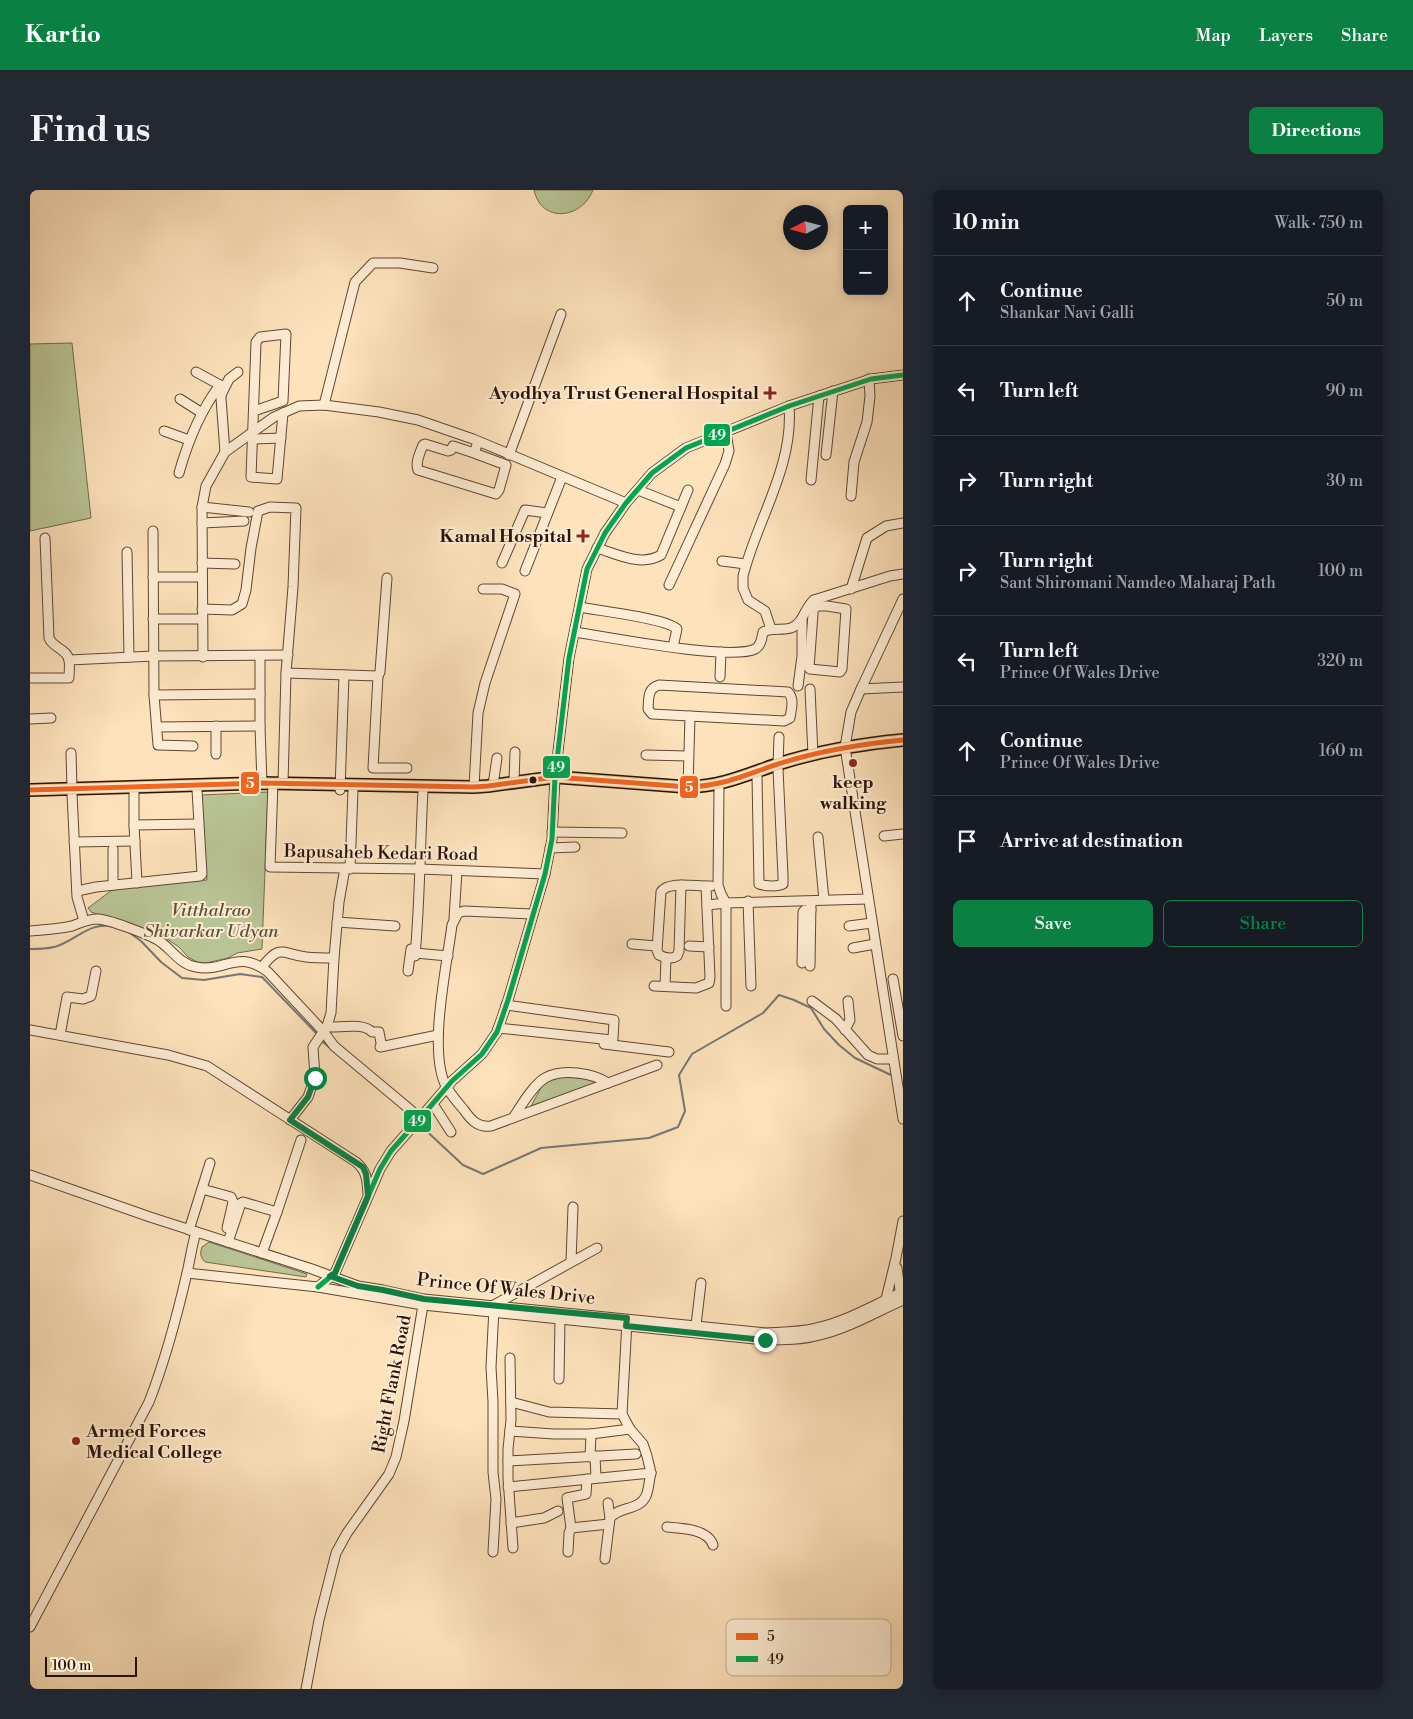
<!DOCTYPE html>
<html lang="en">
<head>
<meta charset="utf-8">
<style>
	:root { --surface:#171b24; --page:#242831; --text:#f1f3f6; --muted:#9ea1a6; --line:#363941; --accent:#0b8043 }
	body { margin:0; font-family:"Libre Bodoni",serif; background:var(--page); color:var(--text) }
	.controls { position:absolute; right:15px; top:15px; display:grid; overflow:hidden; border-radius:8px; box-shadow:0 2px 12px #0003 }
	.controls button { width:45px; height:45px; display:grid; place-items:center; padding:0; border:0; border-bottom:1px solid var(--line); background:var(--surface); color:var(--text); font:25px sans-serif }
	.compass { position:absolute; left:753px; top:15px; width:45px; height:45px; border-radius:50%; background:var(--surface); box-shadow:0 2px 12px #0003; rotate:264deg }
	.scale { position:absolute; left:15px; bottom:12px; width:92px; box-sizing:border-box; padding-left:5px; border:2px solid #2b1207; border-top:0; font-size:14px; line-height:18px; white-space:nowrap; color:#2b1207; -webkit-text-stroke:4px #feecd3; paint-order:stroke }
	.stop { position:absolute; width:15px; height:15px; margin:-11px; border:4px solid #0b8043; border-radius:50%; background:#fff }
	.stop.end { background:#0b8043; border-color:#fff; box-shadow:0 1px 5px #0008 }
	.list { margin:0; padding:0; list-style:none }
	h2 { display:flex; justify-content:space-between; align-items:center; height:65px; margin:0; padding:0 20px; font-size:21px }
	h2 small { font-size:16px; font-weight:400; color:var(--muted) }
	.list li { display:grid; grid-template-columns:32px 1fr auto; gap:15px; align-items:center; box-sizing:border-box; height:90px; padding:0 20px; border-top:1px solid var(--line) }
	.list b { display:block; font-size:19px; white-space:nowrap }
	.list p { margin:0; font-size:16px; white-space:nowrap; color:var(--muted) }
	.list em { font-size:16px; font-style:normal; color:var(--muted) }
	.actions { display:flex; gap:10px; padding:15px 20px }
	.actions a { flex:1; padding:11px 0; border:1px solid var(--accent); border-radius:8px; text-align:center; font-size:18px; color:var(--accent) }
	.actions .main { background:var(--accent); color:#fff }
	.icon { flex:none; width:28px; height:28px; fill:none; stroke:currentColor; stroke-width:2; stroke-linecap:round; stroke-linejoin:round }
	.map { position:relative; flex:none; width:873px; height:1499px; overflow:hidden; border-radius:8px }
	header { display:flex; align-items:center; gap:30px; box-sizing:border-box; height:70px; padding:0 25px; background:var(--accent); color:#fff }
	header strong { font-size:24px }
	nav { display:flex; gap:28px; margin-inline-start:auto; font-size:18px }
	.intro { display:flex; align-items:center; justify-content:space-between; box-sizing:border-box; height:120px; padding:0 30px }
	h1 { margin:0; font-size:35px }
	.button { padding:12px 22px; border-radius:8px; background:var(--accent); color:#fff; font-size:18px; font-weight:700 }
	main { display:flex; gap:30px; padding:0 30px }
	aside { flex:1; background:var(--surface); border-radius:8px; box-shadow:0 2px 12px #0003 }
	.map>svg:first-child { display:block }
</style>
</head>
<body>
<header>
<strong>Kartio</strong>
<nav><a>Map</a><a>Layers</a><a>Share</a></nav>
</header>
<div class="intro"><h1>Find us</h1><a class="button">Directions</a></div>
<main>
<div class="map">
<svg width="873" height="1499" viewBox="0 0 873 1499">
	<rect width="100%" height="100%" fill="#fde2bb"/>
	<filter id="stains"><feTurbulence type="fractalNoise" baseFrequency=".004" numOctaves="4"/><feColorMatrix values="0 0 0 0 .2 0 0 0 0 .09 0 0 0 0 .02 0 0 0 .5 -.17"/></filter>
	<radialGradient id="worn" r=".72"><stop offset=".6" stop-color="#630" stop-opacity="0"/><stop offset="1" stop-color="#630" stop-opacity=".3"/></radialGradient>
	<g fill="#b9c495" stroke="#726b4e">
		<path d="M504,0H563C551,30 511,33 504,0Z"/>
		<path d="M42,153L61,328L0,341V154Z"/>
		<path d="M238,602L232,759L207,763L198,768L176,773L167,772L158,767L149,757L134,747L61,722L58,718L86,697L177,690L171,605Z"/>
		<path d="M517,887L557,888L566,893L501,916Z"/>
		<path d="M179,1052L277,1084L276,1087L175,1072C170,1067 170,1063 172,1057Z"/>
	</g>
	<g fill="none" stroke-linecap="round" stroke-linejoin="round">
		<g stroke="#757774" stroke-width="2">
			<path d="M97,741L111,751L131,772L152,788L174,790L210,784L232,787L287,844"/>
			<path d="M0,759C8,759 16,759 24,757C44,752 61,730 83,737"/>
			<path d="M291,850L302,860"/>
			<path d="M390,935L433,975L453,984L511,958L619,948L648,937L655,921L649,885L662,864L733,823L749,805L764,810L781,818L794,839L809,855L825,868L863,886"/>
		</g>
		<g stroke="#604634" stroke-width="11">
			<g id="minor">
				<path d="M166,182L190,195"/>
				<path d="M191,205L199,189L208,182"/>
				<path d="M150,209L172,223"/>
				<path d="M294,215L325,92L343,73H370L403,78"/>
				<path d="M224,221L253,211L256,144L230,147L226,152L221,287L247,289L253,223"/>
				<path d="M134,241L159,250"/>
				<path d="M223,249L251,248"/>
				<path d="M444,263L476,275L469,300L466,304L388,280C385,272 390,263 393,255L395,254L418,261L421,260L423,256L444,263L448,252"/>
				<path d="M479,265L531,124"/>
				<path d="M796,265L803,201"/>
				<path d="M149,283C158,251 170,221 190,195L195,262"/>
				<path d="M781,290L789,206"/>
				<path d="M608,300L651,317"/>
				<path d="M821,306L824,272L837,232L840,206L839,189"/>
				<path d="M172,317L219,322"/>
				<path d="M172,333L214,331"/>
				<path d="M123,341L124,505L128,555L163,556"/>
				<path d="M567,358C587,364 611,377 631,365L658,300"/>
				<path d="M97,362L99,467"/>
				<path d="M692,371L716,374"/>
				<path d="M172,373L205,374"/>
				<path d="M472,373L495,320L517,323"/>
				<path d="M495,381L532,287"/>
				<path d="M123,387H172"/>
				<path d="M639,395L695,274L699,261L696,243"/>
				<path d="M821,399L837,348L856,336L873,333"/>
				<path d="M873,409L831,499L821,522L815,557L873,929"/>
				<path d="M784,410L779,478L780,479L810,482L812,479L816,419L797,416H787L784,419"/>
				<path d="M550,417C569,421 636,428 647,439L643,457"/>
				<path d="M172,419L202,420L212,414L216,400L221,358L228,321L240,317L266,318L263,397L256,483L348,486L350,482L357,388"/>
				<path d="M123,429H172"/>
				<path d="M741,439L735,421L718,410L713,398V386C727,330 764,276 759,216"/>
				<path d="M545,442C577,447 702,471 725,459C731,456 732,448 733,442C744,437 751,441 761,438C774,433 774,418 784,410L860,386L873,384"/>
				<path d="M230,466V536L232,593"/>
				<path d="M173,467L172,317L176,296L195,262L244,227L269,216L294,215L349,222L388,230L443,249L596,313"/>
				<path d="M39,470L124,466L258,465"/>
				<path d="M348,486L343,578H377"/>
				<path d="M690,487L691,462"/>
				<path d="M0,488H39C39,482 40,475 39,470C37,459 23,458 19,448L15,348"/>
				<path d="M629,495L758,502C765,509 761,520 760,528L754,531L622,524L618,519C619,508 617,499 629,495Z"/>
				<path d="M768,496L772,466V429"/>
				<path d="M780,499L783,565"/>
				<path d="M831,499L873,497"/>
				<path d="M124,505L230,504"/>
				<path d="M0,529L21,528"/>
				<path d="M186,536V564"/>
				<path d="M127,537L230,536"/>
				<path d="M41,563L42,599"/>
				<path d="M616,565L658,566"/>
				<path d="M748,574L749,547"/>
				<path d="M727,586L729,694C735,696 747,697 753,694V686L748,579"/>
				<path d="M484,592L485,562"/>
				<path d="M243,593L240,677L389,679L515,684"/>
				<path d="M253,593L256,483"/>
				<path d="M463,595L467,568"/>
				<path d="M444,597L448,523L455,493L485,404L472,399H453"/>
				<path d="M658,597L660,526"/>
				<path d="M689,599L688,695L691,704L696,713L838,709"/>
				<path d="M310,600L314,485"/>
				<path d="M104,601V635L107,693"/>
				<path d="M42,604L47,707L54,731"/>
				<path d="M104,635L168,634"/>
				<path d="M522,642L592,643"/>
				<path d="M854,646L873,644"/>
				<path d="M788,647L794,710"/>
				<path d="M44,652L105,651"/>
				<path d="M520,658L545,657"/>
				<path d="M83,659V695"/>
				<path d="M320,679L323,600"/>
				<path d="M651,695L649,761L647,766C641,770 635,768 629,765L627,760L631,702C637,691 665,696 676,696"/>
				<path d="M47,701L66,697L170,686L172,684L167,600"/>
				<path d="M718,711L721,796"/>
				<path d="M677,715L696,713V816"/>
				<path d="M503,724L434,721L428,723L422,735C417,775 397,864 417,898C422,906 428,913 434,920C441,930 448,938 461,936L627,875"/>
				<path d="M424,728L427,681"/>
				<path d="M307,732L365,736"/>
				<path d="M819,736L842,733"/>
				<path d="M0,741C14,740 28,739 42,736C50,733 58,729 68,729C80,730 114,743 126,749C140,756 148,774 166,777C196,783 207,758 238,782L293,841L304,856L383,922"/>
				<path d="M602,754L627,756"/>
				<path d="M659,756L679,757"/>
				<path d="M823,758L845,754"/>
				<path d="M385,763L418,766"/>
				<path d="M385,766C390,711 390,656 393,601"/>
				<path d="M772,773L773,722L775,720H781"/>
				<path d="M780,776L781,711"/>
				<path d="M232,777C251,753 251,764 276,767C285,768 295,768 304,768"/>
				<path d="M378,781L381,759"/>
				<path d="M863,789L873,846"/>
				<path d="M624,796L666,798L679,793L680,787L676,696H681"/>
				<path d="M635,796L636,768"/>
				<path d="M782,811L806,829L838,865L847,869H863"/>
				<path d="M296,837C309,838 333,832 342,842H349L351,853L354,856"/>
				<path d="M468,838L582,850L583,849L584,830L476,815"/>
				<path d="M0,840L138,865L177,876L326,972C337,981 337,990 338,1004"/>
				<path d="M815,840L820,830L818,811"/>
				<path d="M30,845L37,807L53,809L61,806L66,781"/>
				<path d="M574,854L639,862"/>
				<path d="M350,857L408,845"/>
				<path d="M403,914L421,942"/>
				<path d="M483,928C491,916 503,895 515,888C532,878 563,883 578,893"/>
				<path d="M260,930L278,907L285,887L283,857L297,836L301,823L304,768L309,712L315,678"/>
				<path d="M0,985L120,1027L282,1079L328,1096L353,1100L394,1109L736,1143C753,1142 770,1142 786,1138C816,1132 845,1114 873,1102"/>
				<path d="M172,999L201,1007L203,1012L197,1038"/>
				<path d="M247,1022L271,950"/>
				<path d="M159,1040L180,973"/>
				<path d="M198,1052L211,1013L213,1012L247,1022L232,1063"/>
				<path d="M541,1072L543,1017"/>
				<path d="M867,1078L871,1107"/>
				<path d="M157,1083L288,1097L393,1115L735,1150C754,1150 772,1150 790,1145C819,1138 846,1122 873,1110"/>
				<path d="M288,1097L305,1083L350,979L361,961L399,918L422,891L452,864L467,842L478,810L515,684L522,649L525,587L539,468L557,379L575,343L596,313L622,283L656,258L759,216L841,189L873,185"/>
				<path d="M858,1113L856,1109L866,1068L873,1031"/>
				<path d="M464,1115L567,1058"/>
				<path d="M666,1135L671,1093"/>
				<path d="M480,1168L481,1230L478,1259V1288L483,1358"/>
				<path d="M529,1189L530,1129"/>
				<path d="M481,1212L519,1222L592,1224"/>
				<path d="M480,1241L524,1244H561L600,1239"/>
				<path d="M565,1266L566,1288"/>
				<path d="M560,1267L561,1244"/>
				<path d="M478,1271L606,1264"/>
				<path d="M478,1297L621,1283L617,1266L613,1254L600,1239L592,1224L597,1131"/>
				<path d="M578,1313L580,1328"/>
				<path d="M481,1333L514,1328L528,1321"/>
				<path d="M637,1337C651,1338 678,1339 683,1355"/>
				<path d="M541,1338L537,1308L556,1304L557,1289"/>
				<path d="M463,1362L466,1309L463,1282V1212L461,1177L464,1118"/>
				<path d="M538,1362L539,1343L541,1338L579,1334"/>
				<path d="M575,1369L580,1328C589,1316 609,1321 616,1306C619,1299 619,1290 621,1283"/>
				<path d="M0,1437L119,1212C135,1171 147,1126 157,1083C160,1070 162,1055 166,1042"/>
				<path d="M276,1499L289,1430L306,1363L317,1343L359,1284L366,1267L374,1231L393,1115"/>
			</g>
		</g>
		<g stroke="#2b1207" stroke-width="14">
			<path id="major" d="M0,600L232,593L444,597L458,596L525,587L658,597C693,596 715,585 748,574C789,561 831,554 873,550"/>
		</g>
		<use href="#minor" stroke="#feecd3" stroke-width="9"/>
		<use href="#major" stroke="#eec17e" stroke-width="11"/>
		<g stroke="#feecd3" stroke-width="9">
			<path id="bus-1" d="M0,600L232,593L444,597L458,596L525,587L658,597C693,596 715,585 748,574C789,561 831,554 873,550"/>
		</g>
		<g stroke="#feecd3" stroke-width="9">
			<path id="bus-2" d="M288,1097L305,1083L350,979L361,961L399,918L422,891L452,864L467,842L478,810L515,684L522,649L525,587L539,468L557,379L575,343L596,313L622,283L656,258L759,216L841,189L873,185"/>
		</g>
		<use href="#bus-1" stroke="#f26522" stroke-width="5"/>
		<use href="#bus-2" stroke="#00a651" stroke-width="5"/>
	</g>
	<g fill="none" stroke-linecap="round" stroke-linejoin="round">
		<path stroke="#0b8043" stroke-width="6" d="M285,888L278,907L260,930L333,977L336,984L338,1006L305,1083L300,1086L328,1096L353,1100L394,1109L597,1128L596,1136L735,1150"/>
	</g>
	<g fill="#8f2418" stroke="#feecd3" stroke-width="2">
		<path d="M737.5 195.5h5v5h5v5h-5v5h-5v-5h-5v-5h5z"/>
		<path d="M550.5 338.5h5v5h5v5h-5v5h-5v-5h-5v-5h5z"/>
		<circle cx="823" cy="573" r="5"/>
		<circle cx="46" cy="1251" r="5"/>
	</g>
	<circle fill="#2b1207" stroke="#feecd3" stroke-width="2" cx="503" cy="590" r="4.5"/>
	<g text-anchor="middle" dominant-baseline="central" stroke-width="4" stroke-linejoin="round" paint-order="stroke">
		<g font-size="18" font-weight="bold" fill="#2b1207" stroke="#feecd3" text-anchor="end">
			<text x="729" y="203">Ayodhya Trust General Hospital</text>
			<text x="542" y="346">Kamal Hospital</text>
			<text x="823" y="592" text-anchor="middle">keep<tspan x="823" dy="21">walking</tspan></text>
			<text x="56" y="1241" text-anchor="start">Armed Forces<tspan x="56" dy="21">Medical College</tspan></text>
		</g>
		<g font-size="18" fill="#2b1207" stroke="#feecd3">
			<text transform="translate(351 663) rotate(1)">Bapusaheb Kedari Road</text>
			<text transform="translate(476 1099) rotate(6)">Prince Of Wales Drive</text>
			<text transform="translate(362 1194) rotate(-79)">Right Flank Road</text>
		</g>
		<g font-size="18" font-style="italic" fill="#5d5039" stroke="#feecd3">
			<text x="181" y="720">Vitthalrao<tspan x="181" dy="21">Shivarkar Udyan</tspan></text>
		</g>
	</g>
	<rect x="696" y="1429" width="165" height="57" rx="8" fill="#feecd3" stroke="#bfab96" stroke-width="1"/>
	<rect x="706" y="1443" width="22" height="7" fill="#f26522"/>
	<rect x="706" y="1466" width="22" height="6" fill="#00a651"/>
	<g font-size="14" fill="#2b1207">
		<text x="737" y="1451">5</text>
		<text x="737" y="1474">49</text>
	</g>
	<g stroke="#feecd3" stroke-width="2">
		<rect x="673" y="233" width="28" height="24" rx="5" fill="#00a651"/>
		<rect x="512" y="565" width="29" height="24" rx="5" fill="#00a651"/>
		<rect x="210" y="581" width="20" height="24" rx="5" fill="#f26522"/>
		<rect x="649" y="585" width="20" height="24" rx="5" fill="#f26522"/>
		<rect x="373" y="919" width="29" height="24" rx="5" fill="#00a651"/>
	</g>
	<g font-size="14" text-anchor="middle" font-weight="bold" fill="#fff">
		<text x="687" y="250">49</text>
		<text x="526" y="582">49</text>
		<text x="220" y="598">5</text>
		<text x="659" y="602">5</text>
		<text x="387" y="936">49</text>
	</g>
	<rect width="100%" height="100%" filter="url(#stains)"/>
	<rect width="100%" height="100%" fill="url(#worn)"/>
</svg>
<div class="controls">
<button>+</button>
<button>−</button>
</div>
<svg class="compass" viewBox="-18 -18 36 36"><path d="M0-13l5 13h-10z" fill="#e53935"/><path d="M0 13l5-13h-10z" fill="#9ea1a6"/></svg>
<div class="scale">100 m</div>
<div class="stop" style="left:285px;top:888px"></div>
<div class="stop end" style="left:735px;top:1150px"></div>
</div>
<aside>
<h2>10 min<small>Walk · 750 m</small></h2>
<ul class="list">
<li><svg class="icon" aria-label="ahead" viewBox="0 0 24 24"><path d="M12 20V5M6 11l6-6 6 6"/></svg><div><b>Continue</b><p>Shankar Navi Galli</p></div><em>50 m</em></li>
<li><svg class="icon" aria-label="left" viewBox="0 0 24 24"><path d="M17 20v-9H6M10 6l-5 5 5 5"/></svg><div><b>Turn left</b></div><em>90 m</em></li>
<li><svg class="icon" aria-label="right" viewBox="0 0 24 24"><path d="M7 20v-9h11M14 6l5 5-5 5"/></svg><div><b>Turn right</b></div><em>30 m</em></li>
<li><svg class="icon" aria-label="right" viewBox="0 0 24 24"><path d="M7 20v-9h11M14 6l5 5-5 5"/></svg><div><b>Turn right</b><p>Sant Shiromani Namdeo Maharaj Path</p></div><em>100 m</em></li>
<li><svg class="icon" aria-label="left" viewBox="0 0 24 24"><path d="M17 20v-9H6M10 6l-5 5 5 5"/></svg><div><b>Turn left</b><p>Prince Of Wales Drive</p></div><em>320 m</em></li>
<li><svg class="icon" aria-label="ahead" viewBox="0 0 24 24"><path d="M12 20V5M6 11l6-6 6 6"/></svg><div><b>Continue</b><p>Prince Of Wales Drive</p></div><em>160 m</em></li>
<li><svg class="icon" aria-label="arrive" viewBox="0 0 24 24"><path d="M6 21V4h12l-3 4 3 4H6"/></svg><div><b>Arrive at destination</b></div></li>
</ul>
<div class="actions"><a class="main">Save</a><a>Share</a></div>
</aside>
</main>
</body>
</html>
